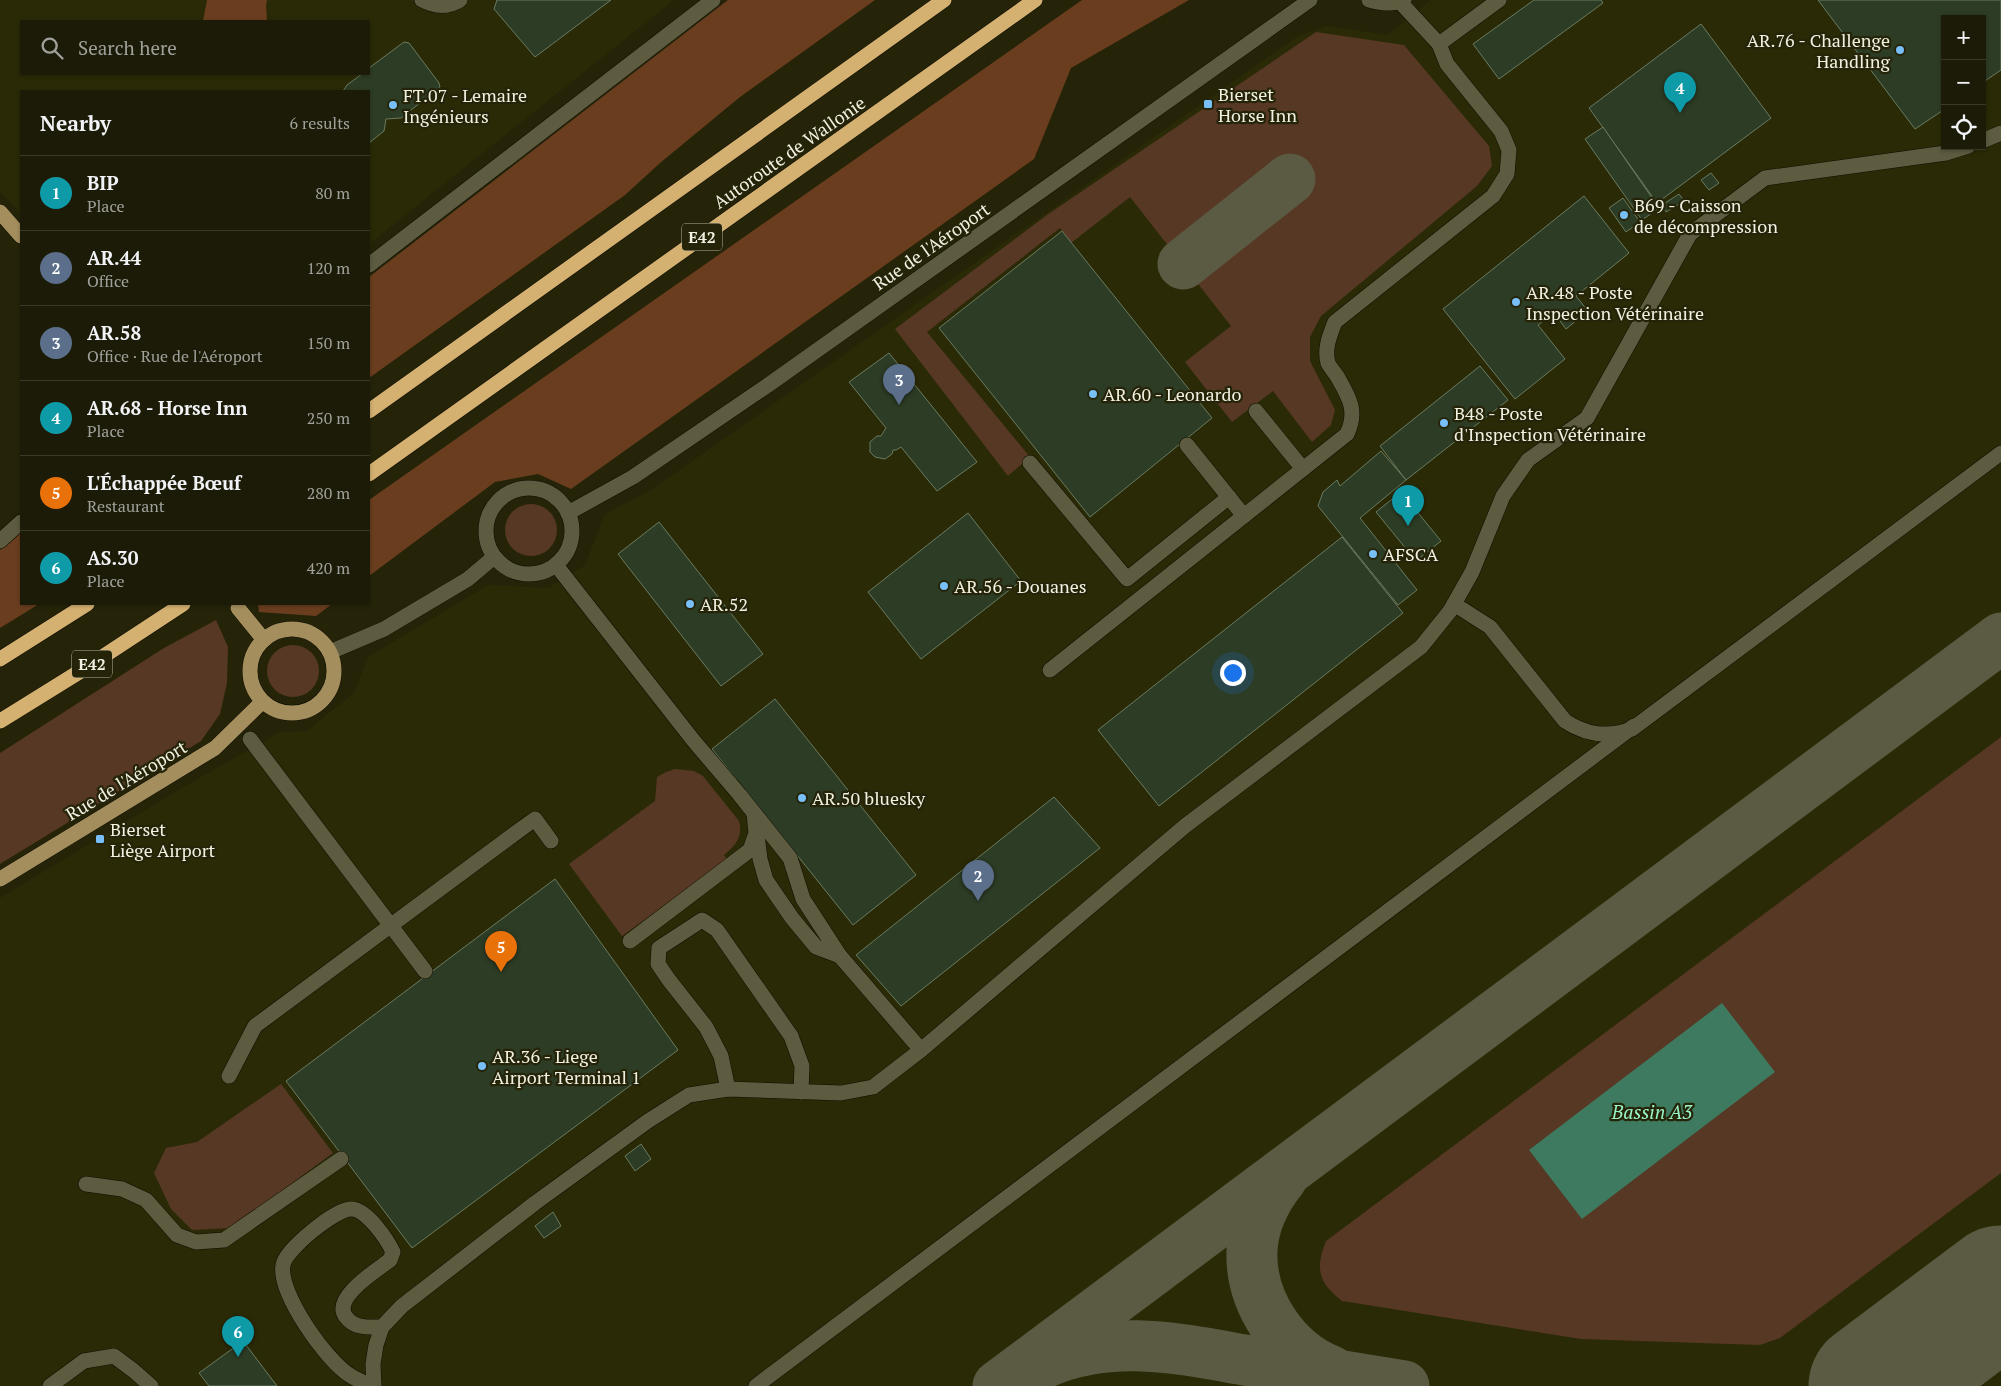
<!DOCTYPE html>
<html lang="en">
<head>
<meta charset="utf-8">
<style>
	:root { --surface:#1c1b07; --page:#292815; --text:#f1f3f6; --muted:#a0a19b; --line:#3a3928; --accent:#1a73e8 }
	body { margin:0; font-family:"PT Serif",serif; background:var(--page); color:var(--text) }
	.controls { position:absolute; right:15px; top:15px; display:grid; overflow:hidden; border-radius:0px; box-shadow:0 1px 4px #0004 }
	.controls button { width:45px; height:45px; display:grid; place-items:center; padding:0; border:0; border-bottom:1px solid var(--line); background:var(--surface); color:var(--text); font:25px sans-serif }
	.you { position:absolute; left:1232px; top:672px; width:18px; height:18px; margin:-12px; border:4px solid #fff; border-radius:50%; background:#1a73e8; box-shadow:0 0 0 8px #1a73e833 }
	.badge { display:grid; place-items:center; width:32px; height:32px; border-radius:50%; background:var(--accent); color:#fff; font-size:16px; font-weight:700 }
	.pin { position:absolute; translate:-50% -41px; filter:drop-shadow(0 1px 2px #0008) }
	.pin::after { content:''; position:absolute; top:26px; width:18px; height:15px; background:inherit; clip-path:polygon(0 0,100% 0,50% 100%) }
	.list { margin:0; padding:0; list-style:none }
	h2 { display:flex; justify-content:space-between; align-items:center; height:65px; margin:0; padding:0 20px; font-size:21px }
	h2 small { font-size:16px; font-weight:400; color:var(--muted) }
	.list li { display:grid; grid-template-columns:32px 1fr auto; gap:15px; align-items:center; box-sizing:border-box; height:75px; padding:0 20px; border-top:1px solid var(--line) }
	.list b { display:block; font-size:19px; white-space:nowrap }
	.list p { margin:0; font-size:16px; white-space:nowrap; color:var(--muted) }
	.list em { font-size:16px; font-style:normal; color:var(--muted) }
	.icon { flex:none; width:28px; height:28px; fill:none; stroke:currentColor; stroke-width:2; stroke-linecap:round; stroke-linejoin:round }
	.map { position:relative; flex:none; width:2001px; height:1386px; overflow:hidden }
	.search { position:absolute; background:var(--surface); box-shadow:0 1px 4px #0004; left:20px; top:20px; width:350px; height:55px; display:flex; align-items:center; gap:12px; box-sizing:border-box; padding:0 18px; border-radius:0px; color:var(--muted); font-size:19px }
	.panel { position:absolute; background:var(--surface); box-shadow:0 1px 4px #0004; left:20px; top:90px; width:350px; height:515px; border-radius:0px }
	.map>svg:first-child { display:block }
</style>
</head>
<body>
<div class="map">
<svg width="2001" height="1386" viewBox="0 0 2001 1386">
	<rect width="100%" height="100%" fill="#252409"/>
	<g fill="#2b2a06" fill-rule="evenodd">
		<path d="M0,0H674L369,244V91H21V213L0,192ZM21,21H369V74H21Z"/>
		<path d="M1431,0H2001V1386H0V898L180,789L280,732L306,731L354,693L368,657L488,585L548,588L585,565L605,514L651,490L1298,36L1327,26L1387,35ZM1945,19H1982V146H1945Z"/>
	</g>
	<g fill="#563824">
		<path d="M1316,32L1404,45L1489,146L1492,166L1477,186L1321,316L1310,337V361L1335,410L1331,425L1312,442L1273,391L1232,422L1185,362L1231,326L1130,197L1071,243L1060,228L927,332L1030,457L1008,476L895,329L1047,215Z"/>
		<circle cx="531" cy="530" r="26"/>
		<path d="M216,620L228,647L227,683L220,714L201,741L0,864V753L164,648Z"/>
		<circle cx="293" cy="671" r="26"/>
		<path d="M2001,737V1173L1780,1338L1760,1345L1581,1339L1342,1301C1318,1282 1315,1269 1326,1241Z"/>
		<path d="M675,769L694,771L703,776L739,821C743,837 736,845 724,855L727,860L622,936L569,864L655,801L657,777L666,772Z"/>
		<path d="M281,1084L333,1153L231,1228L192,1230L171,1209L154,1173L166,1148L197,1142Z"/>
	</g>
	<g fill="#6a3d1e">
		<path d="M207,0H267L266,5L267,21H203Z"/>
		<path d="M728,0H875L740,97L660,163L625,195L369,378V277Z"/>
		<path d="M1082,0H1189L1071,68L1034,159L571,489L538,474L495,482L369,576V500Z"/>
		<path d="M21,532V604H39L0,628V550Z"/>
		<path d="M258,604H332L316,616L259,612Z"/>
	</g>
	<path fill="#3e7a5f" d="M1722,1003L1775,1072L1582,1219L1529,1150Z"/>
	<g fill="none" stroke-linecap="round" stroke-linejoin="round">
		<g stroke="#5b5a42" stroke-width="51">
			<path d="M1183,264L1290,179"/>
			<path d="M1282,1178C1266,1198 1253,1224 1252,1251C1250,1302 1285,1353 1331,1371"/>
			<path d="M1044,1363C1115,1332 1184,1350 1257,1362C1306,1370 1355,1378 1404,1386"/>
			<path d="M998,1386L2001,638"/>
			<path d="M1866,1386L1904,1363"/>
		</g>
		<path stroke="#5b5a42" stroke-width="129" d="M1873,1386L2001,1290"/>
	</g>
	<g fill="#2d3c25" stroke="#6a7b61">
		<path d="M497,0H611L535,57L494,9Z"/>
		<path d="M1534,0H1601L1603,3L1499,79L1473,44Z"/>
		<path d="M1818,0H2001V70L1982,83V19H1945V109L1915,129Z"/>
		<path d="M1701,24L1771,118L1657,203L1589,108Z"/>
		<path d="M404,42L409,43L439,83L440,87L401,118L386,119L384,131L369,143V91H343L347,85L362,74H369V68Z"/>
		<path d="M1603,127L1659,208L1642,220L1585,139Z"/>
		<path d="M1711,173L1719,183L1709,190L1701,180Z"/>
		<path d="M1679,194L1684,201L1666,212L1662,205Z"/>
		<path d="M1584,196L1629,253L1576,296L1588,311L1566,329L1554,313L1538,325L1565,359L1515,399L1443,309Z"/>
		<path d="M1623,198L1640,222L1626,232L1609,208Z"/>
		<path d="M1062,231L1212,418L1090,517L939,328Z"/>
		<path d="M889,353L977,462L937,491L901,447L896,450H893L892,454L885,459L875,457L870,452V442L877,436H881L886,428L849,382Z"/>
		<path d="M1480,366L1508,400L1406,480L1380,446Z"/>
		<path d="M1381,451L1406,480L1360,518L1417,590L1398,605L1318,506L1323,492L1337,480L1340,486Z"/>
		<path d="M1401,492L1441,541L1416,561L1376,512Z"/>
		<path d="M968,513L1021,581L921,659L868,592Z"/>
		<path d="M659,522L763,654L721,686L618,554Z"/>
		<path d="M1342,537L1403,613L1159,806L1098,730Z"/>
		<path d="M775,699L916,875L853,925L712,749Z"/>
		<path d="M1054,797L1100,848L901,1006L856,955Z"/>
		<path d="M555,879L678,1050L412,1248L286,1081Z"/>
		<path d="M641,1144L651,1159L635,1171L625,1156Z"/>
		<path d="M553,1212L561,1226L544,1238L535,1226Z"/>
		<path d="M243,1341L277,1386H209L199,1373Z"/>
	</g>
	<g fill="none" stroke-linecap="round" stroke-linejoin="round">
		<g stroke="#0e0d00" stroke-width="16">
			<g id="minor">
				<path d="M422,0C435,7 447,8 460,0"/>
				<path d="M1369,0C1380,3 1394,5 1404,0"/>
				<path d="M1439,44L1499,0"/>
				<path d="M1982,141L2001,133"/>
				<path d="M369,265L713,0"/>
				<path d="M1256,411L1303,469"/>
				<path d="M1187,445L1244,516"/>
				<path d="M1030,463L1127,579L1229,497"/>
				<circle cx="529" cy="531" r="43"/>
				<path d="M568,513L633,477L771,383L1310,0"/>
				<path d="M0,541L21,522"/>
				<path d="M556,565L693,740L739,794L790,858L803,899L840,956L921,1050"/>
				<path d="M1454,604L1490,627L1565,721C1586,735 1607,738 1632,729L2001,453"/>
				<path d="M330,652L384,629L468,579L494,557"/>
				<path d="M1050,670L1347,434C1358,411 1349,397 1337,376C1334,372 1330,367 1328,363C1324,348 1330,335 1335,322L1493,196L1507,174L1509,150L1501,131L1447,64L1439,44L1400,2"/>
				<path d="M250,739L425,971"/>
				<path d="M757,835L760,859L766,880L792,918L816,947L840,956"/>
				<path d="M630,941L750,850L756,833L754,813"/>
				<path d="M229,1076L255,1026L521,829L535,819L551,841"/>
				<path d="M728,1089L721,1056L706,1027L669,980L658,964L659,948L702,920L717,930L791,1036L802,1066L801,1092"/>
				<path d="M86,1184L122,1189L146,1200L177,1235L196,1242L224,1240L341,1159"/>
				<path d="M50,1386L84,1361L114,1356L134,1371L151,1386"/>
				<path d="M372,1386C365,1383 357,1380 351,1376C327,1362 278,1293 283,1265C285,1250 336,1208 352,1209C367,1210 387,1239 393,1252L390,1260C377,1270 331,1298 346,1317C355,1329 368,1327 382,1327"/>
				<path d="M374,1386L373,1364L376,1345L382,1327L402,1306L535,1203L648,1121L689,1095L728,1089L841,1093L873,1087L921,1050L1185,826L1421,647L1450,611L1472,572L1503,496L1528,460L1587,418L1690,234L1765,178L1946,153L1968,146"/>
				<path d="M756,1386L1634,726"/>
			</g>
		</g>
		<g stroke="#0e0d00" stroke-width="16">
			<g id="major">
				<path d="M0,212L21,236"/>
				<path d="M238,608L264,640"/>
				<circle cx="292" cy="671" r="42"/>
				<path d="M0,879L215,748L262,702"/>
			</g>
		</g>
		<g stroke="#0e0d00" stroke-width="16">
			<g id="highway">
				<path d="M369,411L944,0"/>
				<path d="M369,474L1035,0"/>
				<path d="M0,659L87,604"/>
				<path d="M0,721L84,669L183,604"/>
			</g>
		</g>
		<use href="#minor" stroke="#5d5c40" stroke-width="15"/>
		<use href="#major" stroke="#a48e5d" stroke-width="15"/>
		<use href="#highway" stroke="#d4b071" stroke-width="15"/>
	</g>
	<g fill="#78bff8" stroke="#252409" stroke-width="2">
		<circle cx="1900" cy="50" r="5"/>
		<rect x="1203" y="99" width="10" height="10" rx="2.5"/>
		<circle cx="393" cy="105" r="5"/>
		<circle cx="1624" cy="215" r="5"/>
		<circle cx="1516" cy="302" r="5"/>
		<circle cx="1093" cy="394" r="5"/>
		<circle cx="1444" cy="423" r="5"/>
		<circle cx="1373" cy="554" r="5"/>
		<circle cx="944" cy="586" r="5"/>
		<circle cx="690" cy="604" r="5"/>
		<circle cx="802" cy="798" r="5"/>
		<rect x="95" y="834" width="10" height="10" rx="2.5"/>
		<circle cx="482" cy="1066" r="5"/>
	</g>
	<g text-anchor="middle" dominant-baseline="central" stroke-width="4.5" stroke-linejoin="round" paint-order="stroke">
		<g fill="#252409" stroke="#b4b4a0" stroke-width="1">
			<rect x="682" y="223.5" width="40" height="27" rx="4"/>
			<rect x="72" y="650.5" width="40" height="27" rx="4"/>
		</g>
		<g font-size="16" font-weight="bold" fill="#f1f1e1">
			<text x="702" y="237">E42</text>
			<text x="92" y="664">E42</text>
		</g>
		<g font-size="18" fill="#f1f1e1" stroke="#252409" text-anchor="start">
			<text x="1890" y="40" text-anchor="end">AR.76 - Challenge<tspan x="1890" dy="21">Handling</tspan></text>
			<text x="1218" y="94">Bierset<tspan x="1218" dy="21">Horse Inn</tspan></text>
			<text x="403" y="95">FT.07 - Lemaire<tspan x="403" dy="21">Ingénieurs</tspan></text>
			<text x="1634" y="205">B69 - Caisson<tspan x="1634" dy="21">de décompression</tspan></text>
			<text x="1526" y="292">AR.48 - Poste<tspan x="1526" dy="21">Inspection Vétérinaire</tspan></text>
			<text x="1103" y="394">AR.60 - Leonardo</text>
			<text x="1454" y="413">B48 - Poste<tspan x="1454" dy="21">d'Inspection Vétérinaire</tspan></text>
			<text x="1383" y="554">AFSCA</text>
			<text x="954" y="586">AR.56 - Douanes</text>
			<text x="700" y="604">AR.52</text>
			<text x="812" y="798">AR.50 bluesky</text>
			<text x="110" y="829">Bierset<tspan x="110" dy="21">Liège Airport</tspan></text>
			<text x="492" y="1056">AR.36 - Liege<tspan x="492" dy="21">Airport Terminal 1</tspan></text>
		</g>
		<g font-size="18" fill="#f1f1e1" stroke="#252409">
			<text transform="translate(789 152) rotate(-35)">Autoroute de Wallonie</text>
			<text transform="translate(931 246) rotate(-35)">Rue de l'Aéroport</text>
			<text transform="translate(126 780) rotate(-31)">Rue de l'Aéroport</text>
		</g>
		<g font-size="19" font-style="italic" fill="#99f4c8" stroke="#252409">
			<text x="1652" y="1111">Bassin A3</text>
		</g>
	</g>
</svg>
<div class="controls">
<button>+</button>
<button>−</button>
<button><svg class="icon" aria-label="locate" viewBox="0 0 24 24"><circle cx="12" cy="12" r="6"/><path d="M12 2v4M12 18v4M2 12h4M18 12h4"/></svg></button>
</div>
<div class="you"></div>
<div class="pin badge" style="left:1408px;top:526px;background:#0f9aa8">1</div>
<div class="pin badge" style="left:978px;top:901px;background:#5c6f8a">2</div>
<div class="pin badge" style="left:899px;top:405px;background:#5c6f8a">3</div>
<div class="pin badge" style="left:1680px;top:113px;background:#0f9aa8">4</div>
<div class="pin badge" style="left:501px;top:972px;background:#e8710a">5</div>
<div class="pin badge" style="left:238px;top:1357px;background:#0f9aa8">6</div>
<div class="search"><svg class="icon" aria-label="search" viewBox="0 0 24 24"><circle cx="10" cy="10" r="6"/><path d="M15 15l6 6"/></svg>Search here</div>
<section class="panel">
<h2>Nearby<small>6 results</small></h2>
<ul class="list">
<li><span class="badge" style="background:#0f9aa8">1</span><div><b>BIP</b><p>Place</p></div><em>80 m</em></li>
<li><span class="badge" style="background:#5c6f8a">2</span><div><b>AR.44</b><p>Office</p></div><em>120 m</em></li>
<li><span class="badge" style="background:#5c6f8a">3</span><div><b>AR.58</b><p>Office · Rue de l'Aéroport</p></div><em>150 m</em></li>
<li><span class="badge" style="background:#0f9aa8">4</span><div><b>AR.68 - Horse Inn</b><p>Place</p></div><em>250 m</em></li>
<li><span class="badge" style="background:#e8710a">5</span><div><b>L'Échappée Bœuf</b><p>Restaurant</p></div><em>280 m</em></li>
<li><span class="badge" style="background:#0f9aa8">6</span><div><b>AS.30</b><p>Place</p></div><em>420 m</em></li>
</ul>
</section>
</div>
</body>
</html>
